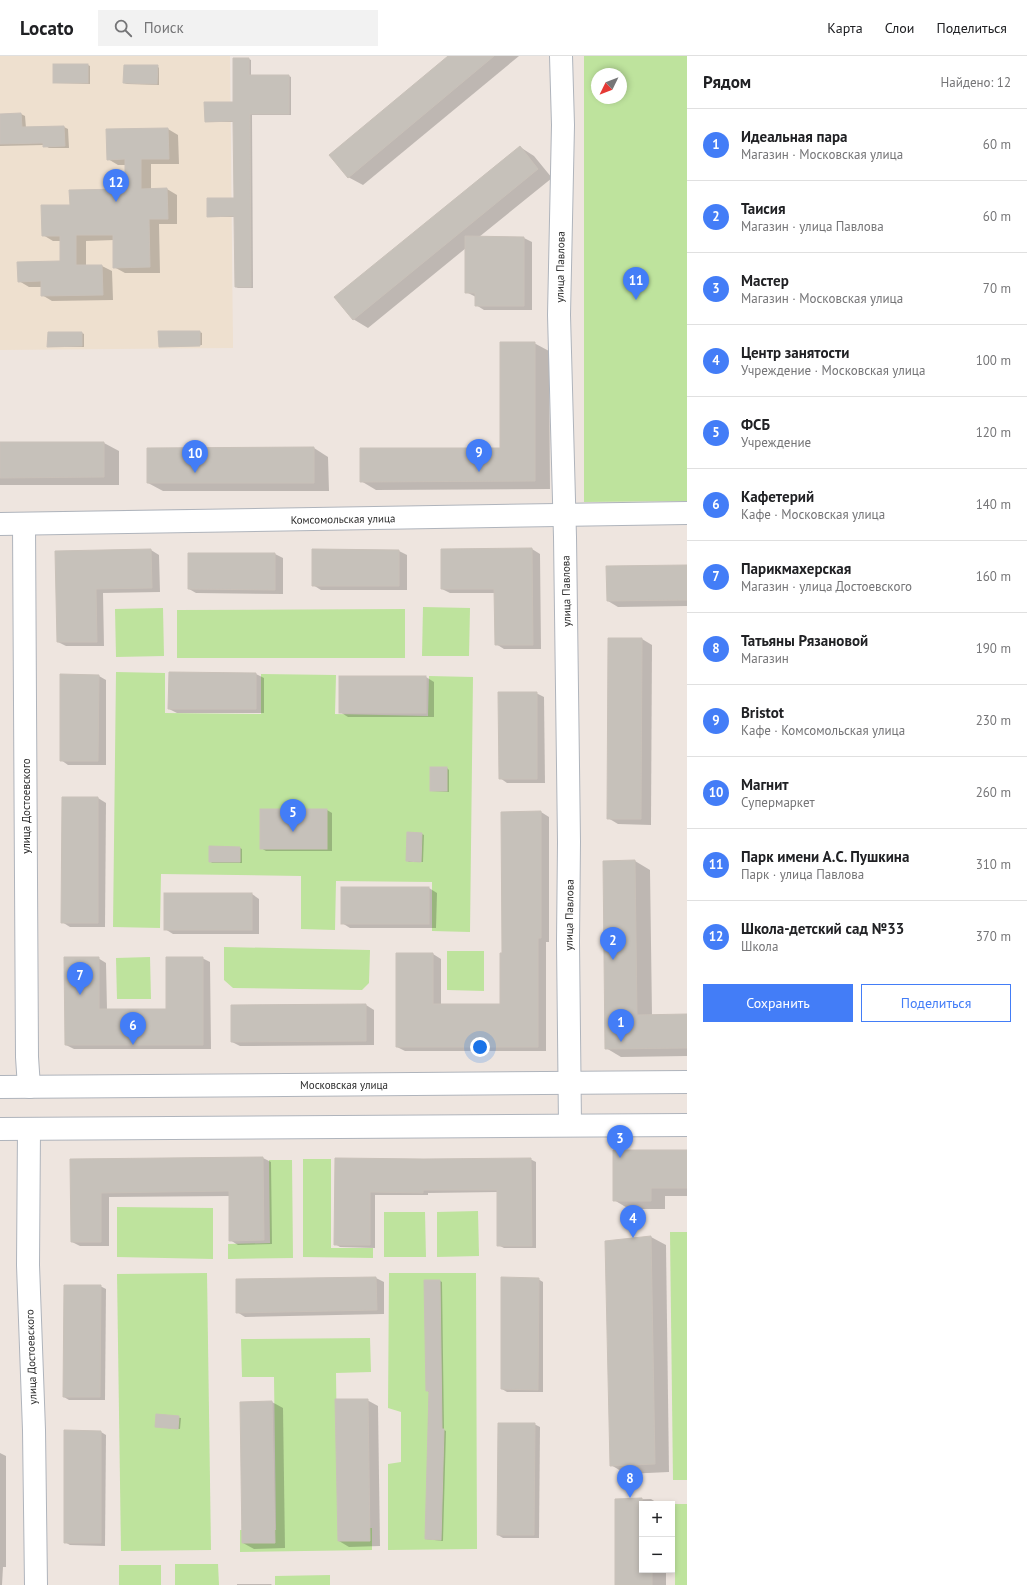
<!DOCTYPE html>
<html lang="ru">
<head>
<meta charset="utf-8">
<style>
	:root { --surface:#fff; --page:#f2f2f2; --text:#202124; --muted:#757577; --line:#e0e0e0; --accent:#437df7 }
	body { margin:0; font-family:"PT Sans",sans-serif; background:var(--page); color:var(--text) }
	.controls { position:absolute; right:12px; bottom:12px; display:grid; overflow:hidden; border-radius:0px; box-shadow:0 2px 6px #0003 }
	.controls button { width:36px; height:36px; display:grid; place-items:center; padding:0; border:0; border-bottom:1px solid var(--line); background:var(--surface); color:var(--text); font:20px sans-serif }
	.compass { position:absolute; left:591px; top:12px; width:36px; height:36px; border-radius:50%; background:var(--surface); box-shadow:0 2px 6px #0003; rotate:227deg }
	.you { position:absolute; left:480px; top:991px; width:14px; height:14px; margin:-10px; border:3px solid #fff; border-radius:50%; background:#1a73e8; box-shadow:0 0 0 6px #1a73e833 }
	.badge { display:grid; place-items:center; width:26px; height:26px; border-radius:50%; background:var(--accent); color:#fff; font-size:13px; font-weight:700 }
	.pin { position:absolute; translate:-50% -33px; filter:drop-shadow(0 1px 2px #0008) }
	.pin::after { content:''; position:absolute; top:21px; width:14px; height:12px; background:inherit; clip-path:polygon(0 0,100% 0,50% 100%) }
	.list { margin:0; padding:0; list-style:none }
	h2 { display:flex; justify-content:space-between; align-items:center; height:52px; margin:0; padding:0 16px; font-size:17px }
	h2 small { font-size:13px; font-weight:400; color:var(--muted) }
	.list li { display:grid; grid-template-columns:26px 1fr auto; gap:12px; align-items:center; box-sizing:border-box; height:72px; padding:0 16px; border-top:1px solid var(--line) }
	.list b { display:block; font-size:15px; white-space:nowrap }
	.list p { margin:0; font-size:13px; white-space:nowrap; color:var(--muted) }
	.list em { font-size:13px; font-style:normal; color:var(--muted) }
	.actions { display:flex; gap:8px; padding:12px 16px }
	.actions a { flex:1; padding:9px 0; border:1px solid var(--accent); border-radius:0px; text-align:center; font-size:14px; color:var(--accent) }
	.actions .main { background:var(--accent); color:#fff }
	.icon { flex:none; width:22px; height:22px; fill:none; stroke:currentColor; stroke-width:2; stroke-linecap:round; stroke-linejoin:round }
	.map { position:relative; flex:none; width:687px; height:1529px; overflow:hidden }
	header { display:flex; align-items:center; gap:24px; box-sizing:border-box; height:56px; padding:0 20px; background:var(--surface); border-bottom:1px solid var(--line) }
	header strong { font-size:19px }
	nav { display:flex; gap:22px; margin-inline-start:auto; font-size:14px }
	.search { width:280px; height:36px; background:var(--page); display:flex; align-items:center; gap:10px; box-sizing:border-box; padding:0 14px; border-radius:0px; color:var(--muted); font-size:15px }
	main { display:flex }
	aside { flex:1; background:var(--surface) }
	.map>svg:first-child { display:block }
</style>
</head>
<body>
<header>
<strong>Locato</strong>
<div class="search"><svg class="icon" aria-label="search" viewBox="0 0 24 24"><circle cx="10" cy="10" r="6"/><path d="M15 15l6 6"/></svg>Поиск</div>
<nav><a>Карта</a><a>Слои</a><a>Поделиться</a></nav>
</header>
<main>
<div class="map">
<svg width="687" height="1529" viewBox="0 0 687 1529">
	<rect width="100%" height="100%" fill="#eee5df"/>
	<path fill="#eee0cf" d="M0,0H230L233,292L0,294Z"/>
	<g fill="#bee39d" fill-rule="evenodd">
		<path d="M584,0H687V445L584,446ZM597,18H621V42H597Z"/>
		<path d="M423,551L470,552L469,600H422Z"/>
		<path d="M163,552L164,600L116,601L115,553Z"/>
		<path d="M405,553V602H177V554Z"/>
		<path d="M116,616L165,617V657L261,658V618L336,619L335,658L428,660L429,620L473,621L470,876L432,875V826L336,825L335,874L301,873V820L161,818L160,872L113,871Z"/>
		<path d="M224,891L370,894L369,927L362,934L233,932L224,924Z"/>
		<path d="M447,895H484V935L447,934Z"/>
		<path d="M150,901L151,943H117L116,902Z"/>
		<path d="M303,1103H331V1192H373V1202L303,1201Z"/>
		<path d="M269,1104H292L293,1202L228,1203V1188L270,1187Z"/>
		<path d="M117,1151L213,1152V1203L117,1201Z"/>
		<path d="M478,1155L479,1200L437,1201V1156Z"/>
		<path d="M384,1156H425L426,1201H384Z"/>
		<path d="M670,1176H687V1424H673Z"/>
		<path d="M207,1217L211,1494L121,1495L117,1218Z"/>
		<path d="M389,1217H476L477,1493L388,1494V1408L401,1406V1356L388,1352Z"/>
		<path d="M370,1282L371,1316L336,1317L338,1472H372V1494L240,1496V1474H276L274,1321H242L241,1283Z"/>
		<rect x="675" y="1448" width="12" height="81"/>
		<path d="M175,1508H218L219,1529H175Z"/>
		<rect x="119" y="1509" width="42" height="20"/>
		<path d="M330,1519V1529H275V1520Z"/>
	</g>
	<g fill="#0003">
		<path d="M450,0H519L363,129L348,121Z"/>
		<path d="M234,3H249L251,4V20H289L291,21V59H252L253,232H238L236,231L235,161H210L208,160L235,143L234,66H208L206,65L234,47Z"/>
		<path d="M88,9L90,10V28L56,27L54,26Z"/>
		<path d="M157,10L159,12V29L127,28L124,27Z"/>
		<path d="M21,58L25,60L26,72L64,71L68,73L69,92H49L44,89L0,90V59Z"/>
		<path d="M168,73L178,79L179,108H151V133H167L177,139V168H159L160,217H125L114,211V184L86,185V210H102L112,215L113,244L52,245L42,239V231H29L19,225L61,206V185H53L43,179L71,150L126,134V109H118L108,103L107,74Z"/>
		<path d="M520,91L534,100L552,122L479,181L524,182L532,186V254H484L476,249V241L466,236V192L368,272L353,263Z"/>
		<path d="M200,276L202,277V289L161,290Z"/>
		<path d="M82,277L84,278V291H51L48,290Z"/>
		<path d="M534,287L549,295L550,433L376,434L361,425L501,393Z"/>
		<path d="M0,387H104L119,395V429H0Z"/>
		<path d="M314,392L328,401L329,435H163L148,427Z"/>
		<path d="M532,493L540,498L541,593H504L496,588L495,537H450L442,533Z"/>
		<path d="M151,494L159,499L160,536L103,537L104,590H66L58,586L56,496Z"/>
		<path d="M313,494L399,495L407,499V534H321L313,529Z"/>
		<path d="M275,498L283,502V538L196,537L189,533Z"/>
		<path d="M687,510V550L618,551L608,545Z"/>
		<path d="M642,583L652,589L651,769L618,768L608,762Z"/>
		<path d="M256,618L264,622V657H177L169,653Z"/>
		<path d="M99,620L106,624V709H68L61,704Z"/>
		<path d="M426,621L434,626V661H348L340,656Z"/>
		<path d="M536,637L544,641L545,727H507L500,722Z"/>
		<path d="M447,712L449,714V736L431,735Z"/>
		<path d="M63,742H98L106,747L105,871H70L62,866Z"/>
		<path d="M327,754L332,757V795H266L261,792Z"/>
		<path d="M541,756L549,761V886H546V995H405L397,991V898H433L441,903V949H501L503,898Z"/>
		<path d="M422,778L424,779L423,806H409L407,804Z"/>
		<path d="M240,792L242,793V807H212L210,805Z"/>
		<path d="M635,805L650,814L652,960L687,959V1000L621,1001L606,992L604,806Z"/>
		<path d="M429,832L437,837L436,872H350L342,867Z"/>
		<path d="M252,838L259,843V878H173L165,873Z"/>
		<path d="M98,902L106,907L107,954H167L202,902L210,906L211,993H74L66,989Z"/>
		<path d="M366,949L374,954V989L240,990L232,986Z"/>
		<path d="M687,1095V1140H665V1153H629L614,1144Z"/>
		<path d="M263,1102L271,1106L272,1188L238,1189L230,1184V1140L109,1141V1190H80L72,1186L71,1104Z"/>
		<path d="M336,1103L423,1104L530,1103L536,1106V1192H504L498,1189V1136L428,1137V1139H375V1192L340,1191L335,1188Z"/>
		<path d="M651,1181L666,1189L669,1416L626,1418L611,1409Z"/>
		<path d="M376,1222L384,1226V1258L245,1261L237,1256Z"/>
		<path d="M538,1223L543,1226V1336H507L502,1333Z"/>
		<path d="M440,1225L442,1226L444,1374L446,1375L443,1485L426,1483L429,1336L427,1334Z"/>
		<path d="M100,1230L106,1233L105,1344H69L64,1341Z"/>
		<path d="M367,1344L378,1350L380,1490L349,1491L339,1485Z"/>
		<path d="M272,1346L283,1352L285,1492L254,1493L243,1487L241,1347Z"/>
		<path d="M157,1359L181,1362L180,1373L156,1370Z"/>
		<path d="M534,1368L540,1371L539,1482H503L498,1479Z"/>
		<path d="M101,1376L106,1379L105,1490L70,1489L65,1486Z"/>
		<path d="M0,1397L6,1400V1511H3L2,1529H0Z"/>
		<path d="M651,1443L659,1448H642V1514H666V1529H616V1444Z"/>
		<path d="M237,1528H271L272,1529H237Z"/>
	</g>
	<g fill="#c6c1ba" stroke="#c9c1b9">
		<path d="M448,0H494L348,122L329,99Z"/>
		<path d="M233,2H249V19H289V58H250L251,231H235L234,160L207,161V142H234L233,65L205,66L204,46H233Z"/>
		<rect x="53" y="8" width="35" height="19"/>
		<path d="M124,9H158L157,28L123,27Z"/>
		<path d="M21,57L22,71L64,70L65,90L43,91V87L0,88V58Z"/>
		<path d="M168,72L169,103H141V133L167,132L168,163H149L150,211L113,212V179H76V209H102L103,239L41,240V225L18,226L17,206L60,205V180H42L41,149H70L69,134L125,133V103L107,104L106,73Z"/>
		<path d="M520,90L538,113L353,264L334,241Z"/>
		<path d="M465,180L524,181V250H475V237H465Z"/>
		<path d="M158,275H200V290L159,291Z"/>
		<path d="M48,276H82V290L47,291Z"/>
		<path d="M500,286H535V425L360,426V392H500Z"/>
		<path d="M0,386H104V421L0,422Z"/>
		<path d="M314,391V427H147V392Z"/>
		<path d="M532,492L533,589H495L494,533H441V493Z"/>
		<path d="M151,493L152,532L96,533L97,586H57L55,495Z"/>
		<path d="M312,493L399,494V530H312Z"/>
		<path d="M188,497H275V534L188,533Z"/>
		<path d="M687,509V544L607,545L606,510Z"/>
		<path d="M608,582H642L641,763H607Z"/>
		<path d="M169,616L256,617V653H168Z"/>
		<path d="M60,618L99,619L98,705H60Z"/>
		<rect x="339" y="620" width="87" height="37"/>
		<path d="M498,636H537V723H499Z"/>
		<rect x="430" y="711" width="17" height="24"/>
		<path d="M62,741H98V867H61Z"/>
		<rect x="260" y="753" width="67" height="40"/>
		<path d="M541,755V882H538V991H396V897H433V948H500V897H502L501,756Z"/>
		<path d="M407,776L422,777L421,806L406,805Z"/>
		<path d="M209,790L240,791V806H209Z"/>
		<path d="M635,804L637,959L687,958V992L605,993L603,805Z"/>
		<rect x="341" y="831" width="88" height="37"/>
		<rect x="164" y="837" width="88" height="37"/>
		<path d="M64,901H99V953H166V901H203V989H65Z"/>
		<path d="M366,948V985L231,986V949Z"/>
		<path d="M613,1094H687V1132H651V1145H613Z"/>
		<path d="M263,1101L264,1184L229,1185V1135L101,1137V1186H71L70,1103Z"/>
		<path d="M335,1102L423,1103L531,1102L532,1190H497V1134H423V1137L370,1136V1189H334Z"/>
		<path d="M651,1180L655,1408L610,1410L605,1185Z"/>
		<path d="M376,1221L377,1254L236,1257V1223Z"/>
		<path d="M501,1221L539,1222L538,1334L501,1333Z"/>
		<path d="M424,1224H440L442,1373H444L441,1484L425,1483L429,1335H426Z"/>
		<path d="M64,1229H101L100,1341H63Z"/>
		<path d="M335,1343H368L370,1485H338Z"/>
		<path d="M272,1345L275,1487H242L240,1346Z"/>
		<path d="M156,1358L179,1360L178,1373L155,1371Z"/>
		<path d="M498,1367H535L534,1479H497Z"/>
		<path d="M64,1374L101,1375V1487H64Z"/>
		<path d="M642,1442V1514H652V1529H615V1443Z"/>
	</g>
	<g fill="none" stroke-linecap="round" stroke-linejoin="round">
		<g stroke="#afb4bc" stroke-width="24">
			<g id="secondary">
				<path d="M561,0L563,69L559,259L565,481L569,786L568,886L570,1069"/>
				<path d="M0,468L687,457"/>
				<path d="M24,468L27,1001L29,1031"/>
				<path d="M0,1031L687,1026"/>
				<path d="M0,1073L687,1069"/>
				<path d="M29,1073L28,1209L34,1374L36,1529"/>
			</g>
		</g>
		<use href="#secondary" stroke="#fff" stroke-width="22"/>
	</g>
	<g text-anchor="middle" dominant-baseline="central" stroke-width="3" stroke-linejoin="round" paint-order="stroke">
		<g font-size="11" fill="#2c2c2c" stroke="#fff">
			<text transform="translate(560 211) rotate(-89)">улица Павлова</text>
			<text transform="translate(343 463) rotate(-1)">Комсомольская улица</text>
			<text transform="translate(566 535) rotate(-91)">улица Павлова</text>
			<text transform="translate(26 750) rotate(-90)">улица Достоевского</text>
			<text transform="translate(569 859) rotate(-89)">улица Павлова</text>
			<text x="344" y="1029">Московская улица</text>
			<text transform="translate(31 1301) rotate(-92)">улица Достоевского</text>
		</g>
	</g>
</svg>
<div class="controls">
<button>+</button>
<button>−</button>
</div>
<svg class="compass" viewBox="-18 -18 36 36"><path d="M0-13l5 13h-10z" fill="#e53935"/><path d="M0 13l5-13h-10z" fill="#757577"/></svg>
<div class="you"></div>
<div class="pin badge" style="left:621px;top:986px">1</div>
<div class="pin badge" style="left:613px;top:904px">2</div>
<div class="pin badge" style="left:620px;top:1102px">3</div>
<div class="pin badge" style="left:633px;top:1182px">4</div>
<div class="pin badge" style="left:293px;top:776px">5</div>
<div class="pin badge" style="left:133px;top:989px">6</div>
<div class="pin badge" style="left:80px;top:939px">7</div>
<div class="pin badge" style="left:630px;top:1442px">8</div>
<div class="pin badge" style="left:479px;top:416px">9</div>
<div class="pin badge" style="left:195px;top:417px">10</div>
<div class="pin badge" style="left:636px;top:244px">11</div>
<div class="pin badge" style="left:116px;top:146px">12</div>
</div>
<aside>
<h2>Рядом<small>Найдено: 12</small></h2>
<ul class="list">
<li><span class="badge">1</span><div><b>Идеальная пара</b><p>Магазин · Московская улица</p></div><em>60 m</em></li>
<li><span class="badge">2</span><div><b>Таисия</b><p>Магазин · улица Павлова</p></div><em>60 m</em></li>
<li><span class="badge">3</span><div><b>Мастер</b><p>Магазин · Московская улица</p></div><em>70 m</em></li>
<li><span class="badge">4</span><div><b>Центр занятости</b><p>Учреждение · Московская улица</p></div><em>100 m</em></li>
<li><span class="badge">5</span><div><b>ФСБ</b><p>Учреждение</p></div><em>120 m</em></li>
<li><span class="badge">6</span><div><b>Кафетерий</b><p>Кафе · Московская улица</p></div><em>140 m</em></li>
<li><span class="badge">7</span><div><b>Парикмахерская</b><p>Магазин · улица Достоевского</p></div><em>160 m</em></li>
<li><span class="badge">8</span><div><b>Татьяны Рязановой</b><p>Магазин</p></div><em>190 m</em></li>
<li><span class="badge">9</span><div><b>Bristot</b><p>Кафе · Комсомольская улица</p></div><em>230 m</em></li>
<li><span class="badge">10</span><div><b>Магнит</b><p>Супермаркет</p></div><em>260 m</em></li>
<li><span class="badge">11</span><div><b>Парк имени А.С. Пушкина</b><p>Парк · улица Павлова</p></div><em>310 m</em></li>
<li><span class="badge">12</span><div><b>Школа-детский сад №33</b><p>Школа</p></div><em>370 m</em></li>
</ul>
<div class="actions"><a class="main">Сохранить</a><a>Поделиться</a></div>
</aside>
</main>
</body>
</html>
